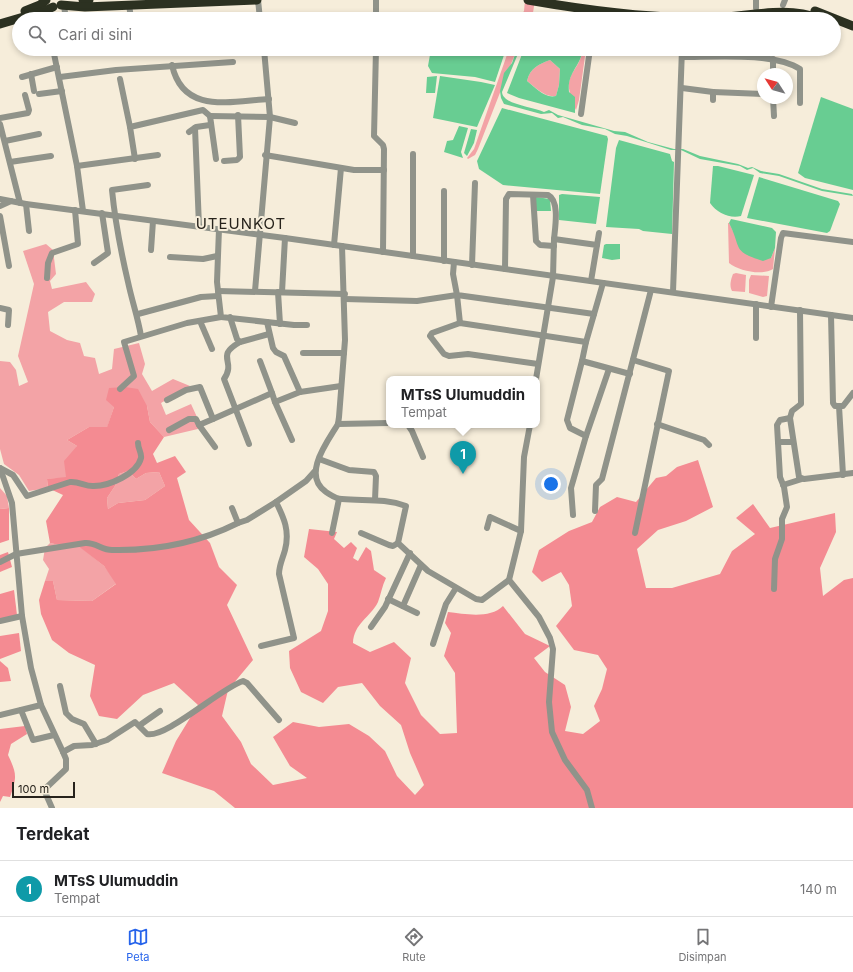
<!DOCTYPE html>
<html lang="id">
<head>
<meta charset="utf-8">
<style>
	:root { --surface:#fff; --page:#f2f2f2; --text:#202124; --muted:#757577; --line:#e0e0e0; --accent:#2563eb }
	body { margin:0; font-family:Inter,sans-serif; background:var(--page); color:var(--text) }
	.compass { position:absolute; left:757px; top:68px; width:36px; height:36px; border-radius:50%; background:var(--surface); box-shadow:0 2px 6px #0003; rotate:306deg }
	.scale { position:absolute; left:12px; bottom:10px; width:63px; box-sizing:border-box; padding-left:4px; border:2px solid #27231c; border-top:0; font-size:11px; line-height:14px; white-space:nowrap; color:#27231c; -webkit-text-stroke:3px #f6edda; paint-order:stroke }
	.you { position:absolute; left:551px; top:484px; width:14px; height:14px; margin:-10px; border:3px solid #fff; border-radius:50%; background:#1a73e8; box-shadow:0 0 0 6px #1a73e833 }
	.badge { display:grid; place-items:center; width:26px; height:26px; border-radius:50%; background:var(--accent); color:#fff; font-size:13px; font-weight:700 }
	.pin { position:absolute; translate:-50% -33px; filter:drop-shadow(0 1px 2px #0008) }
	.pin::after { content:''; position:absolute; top:21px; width:14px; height:12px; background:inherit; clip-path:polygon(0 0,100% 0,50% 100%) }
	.popup { position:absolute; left:386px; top:376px; width:154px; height:52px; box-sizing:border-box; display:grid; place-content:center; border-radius:8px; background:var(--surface); filter:drop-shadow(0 1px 3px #0005); font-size:13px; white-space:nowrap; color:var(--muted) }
	.popup b { font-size:15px; color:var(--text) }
	.popup::after { content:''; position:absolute; left:50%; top:100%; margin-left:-8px; border:8px solid transparent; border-top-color:var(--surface) }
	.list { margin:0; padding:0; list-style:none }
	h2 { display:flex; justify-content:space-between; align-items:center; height:52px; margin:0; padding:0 16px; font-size:17px }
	h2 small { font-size:13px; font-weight:400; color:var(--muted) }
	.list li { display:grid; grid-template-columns:26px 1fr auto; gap:12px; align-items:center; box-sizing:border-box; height:56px; padding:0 16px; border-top:1px solid var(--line) }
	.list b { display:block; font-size:15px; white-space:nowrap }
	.list p { margin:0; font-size:13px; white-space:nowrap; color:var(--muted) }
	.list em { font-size:13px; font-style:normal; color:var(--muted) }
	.icon { flex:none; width:22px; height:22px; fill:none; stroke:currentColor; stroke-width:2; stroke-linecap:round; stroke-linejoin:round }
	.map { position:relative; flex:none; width:853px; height:808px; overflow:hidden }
	.search { position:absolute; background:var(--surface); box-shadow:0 2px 6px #0003; left:12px; right:12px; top:12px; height:44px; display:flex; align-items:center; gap:10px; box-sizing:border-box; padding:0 14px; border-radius:22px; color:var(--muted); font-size:15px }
	.sheet { height:108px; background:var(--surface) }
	nav { display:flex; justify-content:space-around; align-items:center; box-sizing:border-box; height:56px; border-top:1px solid var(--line); background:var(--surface); font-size:11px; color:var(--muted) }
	nav a { display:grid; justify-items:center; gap:2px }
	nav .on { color:var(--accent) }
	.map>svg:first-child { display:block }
</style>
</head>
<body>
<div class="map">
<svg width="853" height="808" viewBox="0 0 853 808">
	<rect width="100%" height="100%" fill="#f6edda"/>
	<g fill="#f3a3a6">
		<path d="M525,0H535L532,19H518L524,11Z"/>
		<path d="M509,49H517L478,149L475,155L468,159L467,158L474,149Z"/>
		<path d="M583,49H586L579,100L576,110C574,107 575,105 573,102C561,73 579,74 583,49Z"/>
		<path d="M550,60L560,69L559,85L556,96C545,98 535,87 527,81C530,68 539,64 550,60Z"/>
		<path d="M728,223H729L733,231L771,258L775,248L773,269C762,276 739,271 729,263Z"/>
		<path d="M46,244L53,250L56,274L50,281L52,289L86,282L95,294L92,302H64L48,312L50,331L67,340L80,343L84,356L95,358L99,374L112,369L114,349L139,343L145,364L142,374L152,391L173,379L190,386L161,403L166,415L191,404L202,428L164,437L150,422L147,406L114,407L107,428L89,427L67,440L77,446L66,478L47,479L48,488L29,491L19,475L4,464L0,449V361L10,362L16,370L19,386L28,382L18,356L34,284L23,251Z"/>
		<path d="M736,273L746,275L745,292L732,291C729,286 731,279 733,274Z"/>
		<path d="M751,275L769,276L767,296L763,297L749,293V280Z"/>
		<path d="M128,471L136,479L146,473L159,472L165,486L145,500L118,503L108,509L107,498L115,486L119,474Z"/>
		<path d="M0,488L7,496L9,508L0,509Z"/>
		<path d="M50,543L64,546L77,544L104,566L117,583L92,601L57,600L53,581H45L49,569L43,560L45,548Z"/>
	</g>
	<g fill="#f48b92" fill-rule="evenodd">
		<path d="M125,387L138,389L147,406L150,422L164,437L153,454L157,463L175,456L186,472L177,478L189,520L210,543L219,567L237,585L227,605L253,660L228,690L222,716L241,742L251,764L273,785L307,778L290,766L273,737L293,722L319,727L349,724L369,736L385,751L397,776L415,795L424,785L410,753L401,725L380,706L362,683L338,687L323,703L301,692L290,668L289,651L321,631L328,611V584L318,569L304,557L309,529L337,532L334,539L344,548L351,542L357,548L353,558L358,561L366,547L371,551L374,570L386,578C382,586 381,594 378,602C370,618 354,623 353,643L370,652L394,642L411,658L405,683L421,715L440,734L457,733L455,673L444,656L451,633L445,623L448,612C465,614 490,619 503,606L525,634L550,646L534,658L545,672L565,685L571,707L565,731L583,734L600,721L594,706L602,689L607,669L598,655L574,650L556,626L572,606L569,585L561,572L542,582L532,572L539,550L569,531L592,522L600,507L617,497L636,502L656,478L666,476L677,467L698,460L713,507L686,521L658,530L637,549L646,588H672L720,574L732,551L755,534L736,518L753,504L770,528L835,513L836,532L820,568L823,596L844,580L853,578V808H235L214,791L162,773L176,741L198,705L174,683L143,695L117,719L99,716L90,696L95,665L69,653L52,640L41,614L39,600L45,581H53L57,600L92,601L116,584L104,566L77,545L64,546L50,543L46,521L63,495L48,488L47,479L66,477L64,461L77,446L67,440L89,427H107L114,407L106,400L109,388ZM128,471L136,479L146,473L159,472L165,486L145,500L118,503L108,509L107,498L115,486L119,474Z"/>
		<path d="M9,508V540L0,543V509Z"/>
		<path d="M8,552L12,567L0,572V555Z"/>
		<path d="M14,590L17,615L0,620V594Z"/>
		<path d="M19,633L21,651L0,659V636Z"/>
		<path d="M0,661L8,668L11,681L0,682Z"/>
		<path d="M25,726L27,734L11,744L8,755C17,774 17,777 10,797L3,796L0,802V729Z"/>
	</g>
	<g fill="#68cd92" fill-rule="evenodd">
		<path d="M433,13L474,17L478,19H433Z"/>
		<path d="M487,13L497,14L498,17L509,19H486Z"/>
		<path d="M431,49H506L495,82L475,77L432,73L428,66Z"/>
		<path d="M517,49H520L502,92C503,105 532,106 544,112L549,110L558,115L614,131L625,132L648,142L674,149H683L700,156L738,164L748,168L752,167L761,171L779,174L822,189L852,194L853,196L822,191L779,176L760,173L753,168L747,170L740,166L700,159L681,150H671L627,136L615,134L605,129L582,125L563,117L558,118L552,113L541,114L504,104L501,98L500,91L504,73L512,63Z"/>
		<path d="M524,49H583C580,68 567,72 569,92L575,97V113L519,98L507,93ZM550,60L560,69L559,85L556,96C545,99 535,87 527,81C530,68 539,64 550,60Z"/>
		<path d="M437,76L435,93H426L427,77Z"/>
		<path d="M440,76L481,82L495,85L477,127L433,118Z"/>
		<path d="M821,97L853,109V190L805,178L798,173Z"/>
		<path d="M502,108L607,136L608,139L600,194L503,185L479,169L477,161Z"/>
		<path d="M459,126L468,128L461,152L463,158L444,152L447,141L453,140Z"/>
		<path d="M471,129L477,130L474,143L467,156L464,153Z"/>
		<path d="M619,140L670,154L672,161L674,162L672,234L643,231L639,229L606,227L616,148Z"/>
		<path d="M713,166H718L754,175L741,216C730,219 717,213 710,203Z"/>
		<path d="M759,177L838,201L840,204L830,231L827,233L747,218Z"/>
		<path d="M562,194L600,197L596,224L559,220V195Z"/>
		<path d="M536,197L550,199L551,211H536Z"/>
		<path d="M731,219L772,228L776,232L775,248L771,258L763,261C731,251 742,248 729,223Z"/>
		<path d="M606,244H620V259L612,260L602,258L604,245Z"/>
	</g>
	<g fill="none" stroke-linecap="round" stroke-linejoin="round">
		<g stroke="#90938a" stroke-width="6">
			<path d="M258,0L260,19"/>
			<path d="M756,0V8"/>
			<path d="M129,4L131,19"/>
			<path d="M783,5L785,0"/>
			<path d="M64,6L66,19"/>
			<path d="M376,19V0"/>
			<path d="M592,19V9"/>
			<path d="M53,49L77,166L83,211"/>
			<path d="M376,49L374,136L383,145L384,149L383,252"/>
			<path d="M682,57C714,57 774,52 800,69V103"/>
			<path d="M773,59V74"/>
			<path d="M172,65C183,115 231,101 269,99"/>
			<path d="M31,74L34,91"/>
			<path d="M22,77L57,67"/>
			<path d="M60,77L116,70L233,62"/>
			<path d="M120,79L130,127"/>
			<path d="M682,88L713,92V100"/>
			<path d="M713,92L763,94"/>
			<path d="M39,94L62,91"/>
			<path d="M773,98L774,116"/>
			<path d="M581,114L590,49"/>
			<path d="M210,116L270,117L295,123"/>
			<path d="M0,118L28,113L29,110L25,95"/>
			<path d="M0,124L20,203"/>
			<path d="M195,128L199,226"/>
			<path d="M189,132L196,127L210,125"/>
			<path d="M5,141L39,134"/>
			<path d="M265,155L354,170H384"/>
			<path d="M135,159L130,127L203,110L210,116L216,159"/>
			<path d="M224,161L237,160L240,157L238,115"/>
			<path d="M10,162L51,156"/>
			<path d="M77,166L158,155"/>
			<path d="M444,191V261"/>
			<path d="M533,195L536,241L540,245L554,246"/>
			<path d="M0,199L26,204L285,238L853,318"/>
			<path d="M26,204L29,231"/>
			<path d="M0,206L11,201"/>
			<path d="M0,216L9,266"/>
			<path d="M219,229L217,282L221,317L294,325H307"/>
			<path d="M334,245L341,168"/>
			<path d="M597,245L599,233"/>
			<path d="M342,246L345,340L339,417L338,424C328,441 301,475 326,492C331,495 336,499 342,499C364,501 385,498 406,506L398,543L428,571L476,599L482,600L509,580"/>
			<path d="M151,250L153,221"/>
			<path d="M413,256V154"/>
			<path d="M170,257L203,259L217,256"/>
			<path d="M454,262L453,274L457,295L594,314"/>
			<path d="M94,263L108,253L102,213"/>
			<path d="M472,265L475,183"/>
			<path d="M505,269L506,199L509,194L548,195C560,201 555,228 554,239"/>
			<path d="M47,278L48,263L52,253L78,244L75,210"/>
			<path d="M603,283L586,342L582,361L630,374"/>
			<path d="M218,291L345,294"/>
			<path d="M255,291L270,117L264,49"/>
			<path d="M278,292L280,324"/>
			<path d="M282,292L285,238"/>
			<path d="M673,292L682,49"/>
			<path d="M345,299L417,301L457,295L460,323"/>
			<path d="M756,304V338"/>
			<path d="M771,307L781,238L783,233L853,242"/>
			<path d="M0,308L9,310L8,325"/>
			<path d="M800,310L801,404L792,411L790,418L799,477L804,479L853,473"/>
			<path d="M138,314L201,297L218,296"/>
			<path d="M831,315L833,403L835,406H843L853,393"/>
			<path d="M230,317L237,339L240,342L269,334"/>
			<path d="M200,321L212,349"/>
			<path d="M267,322L273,348L276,352L284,356L300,392"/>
			<path d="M141,336C138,318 132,301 128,282C121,252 115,221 112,190L148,185"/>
			<path d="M240,342C214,357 237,360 224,379L249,444"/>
			<path d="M303,353H344"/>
			<path d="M633,360L669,371L635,533"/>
			<path d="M260,361L272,393"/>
			<path d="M582,361L567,420L570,428L586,436"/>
			<path d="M538,364L468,354L449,356L444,354L430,336L432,333L460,323L586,342"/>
			<path d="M536,379L553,277L554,239L597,245L591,281"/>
			<path d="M120,389L134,376L124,342L187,323L221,317"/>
			<path d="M167,400L186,390L200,387L213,419L272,393L275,402L300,392L341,386"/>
			<path d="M275,402L292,440"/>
			<path d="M839,406L843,475"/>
			<path d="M338,424L389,423"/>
			<path d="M657,424L704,440L709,445"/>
			<path d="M199,425L215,447"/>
			<path d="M408,425L412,431L423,457"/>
			<path d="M530,425L524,457L521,531L509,580L539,617L550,638L553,649L549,702L552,732L565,760L587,790L592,808"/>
			<path d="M169,430L189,419H196L199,425L213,419"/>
			<path d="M778,442H793"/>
			<path d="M319,459L349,470L374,472L376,476L375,500"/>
			<path d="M0,468L12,503L22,616L31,668L41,705L63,752L66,759V769L47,787L45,792L52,808"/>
			<path d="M0,468L13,475L27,496L70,482C79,481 86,487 94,486C109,486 137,474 141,458C142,453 138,449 138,443"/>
			<path d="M783,485L802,479"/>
			<path d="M232,508L238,523L247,520L276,502"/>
			<path d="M595,511L596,485L602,479L651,290"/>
			<path d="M573,515L571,488L586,436L609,369"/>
			<path d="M487,528L490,517L521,531"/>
			<path d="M332,533L339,499"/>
			<path d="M361,533L389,545L393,546L398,543"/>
			<path d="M0,562L16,554L85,543C95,542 102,550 112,550C156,551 198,543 238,523"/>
			<path d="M774,589L775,559L782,539V519L787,507L784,487L780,477L777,425L780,420L790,418"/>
			<path d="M388,599L417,613"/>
			<path d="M403,606L421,565"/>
			<path d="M0,621L22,616"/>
			<path d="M371,627L385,607L410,553"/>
			<path d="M433,644L446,604L456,588"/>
			<path d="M261,646L294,638L279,574C279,565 283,558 285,550C290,531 284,518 276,502L306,481L315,471"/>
			<path d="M60,686L66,713L72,719L84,724L96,744"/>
			<path d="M21,710L33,740L54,735"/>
			<path d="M0,715L41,705"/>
			<path d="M140,725L160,711"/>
			<path d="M63,752L74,746L92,745L107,740L135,722L147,734C165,739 221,688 243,681L247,683L279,720"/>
		</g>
		<g stroke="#2c3121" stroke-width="9">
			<path d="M83,0H89"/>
			<path d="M528,0C585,10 646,18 704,18C746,19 780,4 821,19"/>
			<path d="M61,5L85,7L257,0"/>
			<path d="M25,11L40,5L46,0"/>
			<path d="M815,11L853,26"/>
			<path d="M0,24L44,11L53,7"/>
		</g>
	</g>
	<g text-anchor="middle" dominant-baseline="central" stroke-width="4" stroke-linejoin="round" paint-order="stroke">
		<g font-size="15" letter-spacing="1" fill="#27231c" stroke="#f6edda">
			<text x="241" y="223">UTEUNKOT</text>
		</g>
	</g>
</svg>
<svg class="compass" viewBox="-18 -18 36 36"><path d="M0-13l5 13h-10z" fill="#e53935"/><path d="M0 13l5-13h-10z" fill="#757577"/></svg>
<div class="scale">100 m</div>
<div class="you"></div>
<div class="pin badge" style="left:463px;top:474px;background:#0f9aa8">1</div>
<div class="popup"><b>MTsS Ulumuddin</b>Tempat</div>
<div class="search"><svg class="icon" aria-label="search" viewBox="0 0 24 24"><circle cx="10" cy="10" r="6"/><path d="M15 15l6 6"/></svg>Cari di sini</div>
</div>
<section class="sheet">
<h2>Terdekat<small></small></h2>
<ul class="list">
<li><span class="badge" style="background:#0f9aa8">1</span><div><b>MTsS Ulumuddin</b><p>Tempat</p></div><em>140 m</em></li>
</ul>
</section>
<nav>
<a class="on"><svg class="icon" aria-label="map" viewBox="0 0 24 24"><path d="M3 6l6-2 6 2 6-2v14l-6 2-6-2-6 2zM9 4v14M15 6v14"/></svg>Peta</a>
<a><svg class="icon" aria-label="directions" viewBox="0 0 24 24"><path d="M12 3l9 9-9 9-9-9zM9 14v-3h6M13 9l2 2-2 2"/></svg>Rute</a>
<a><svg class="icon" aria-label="saved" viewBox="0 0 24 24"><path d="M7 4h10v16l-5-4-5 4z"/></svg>Disimpan</a>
</nav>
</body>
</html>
